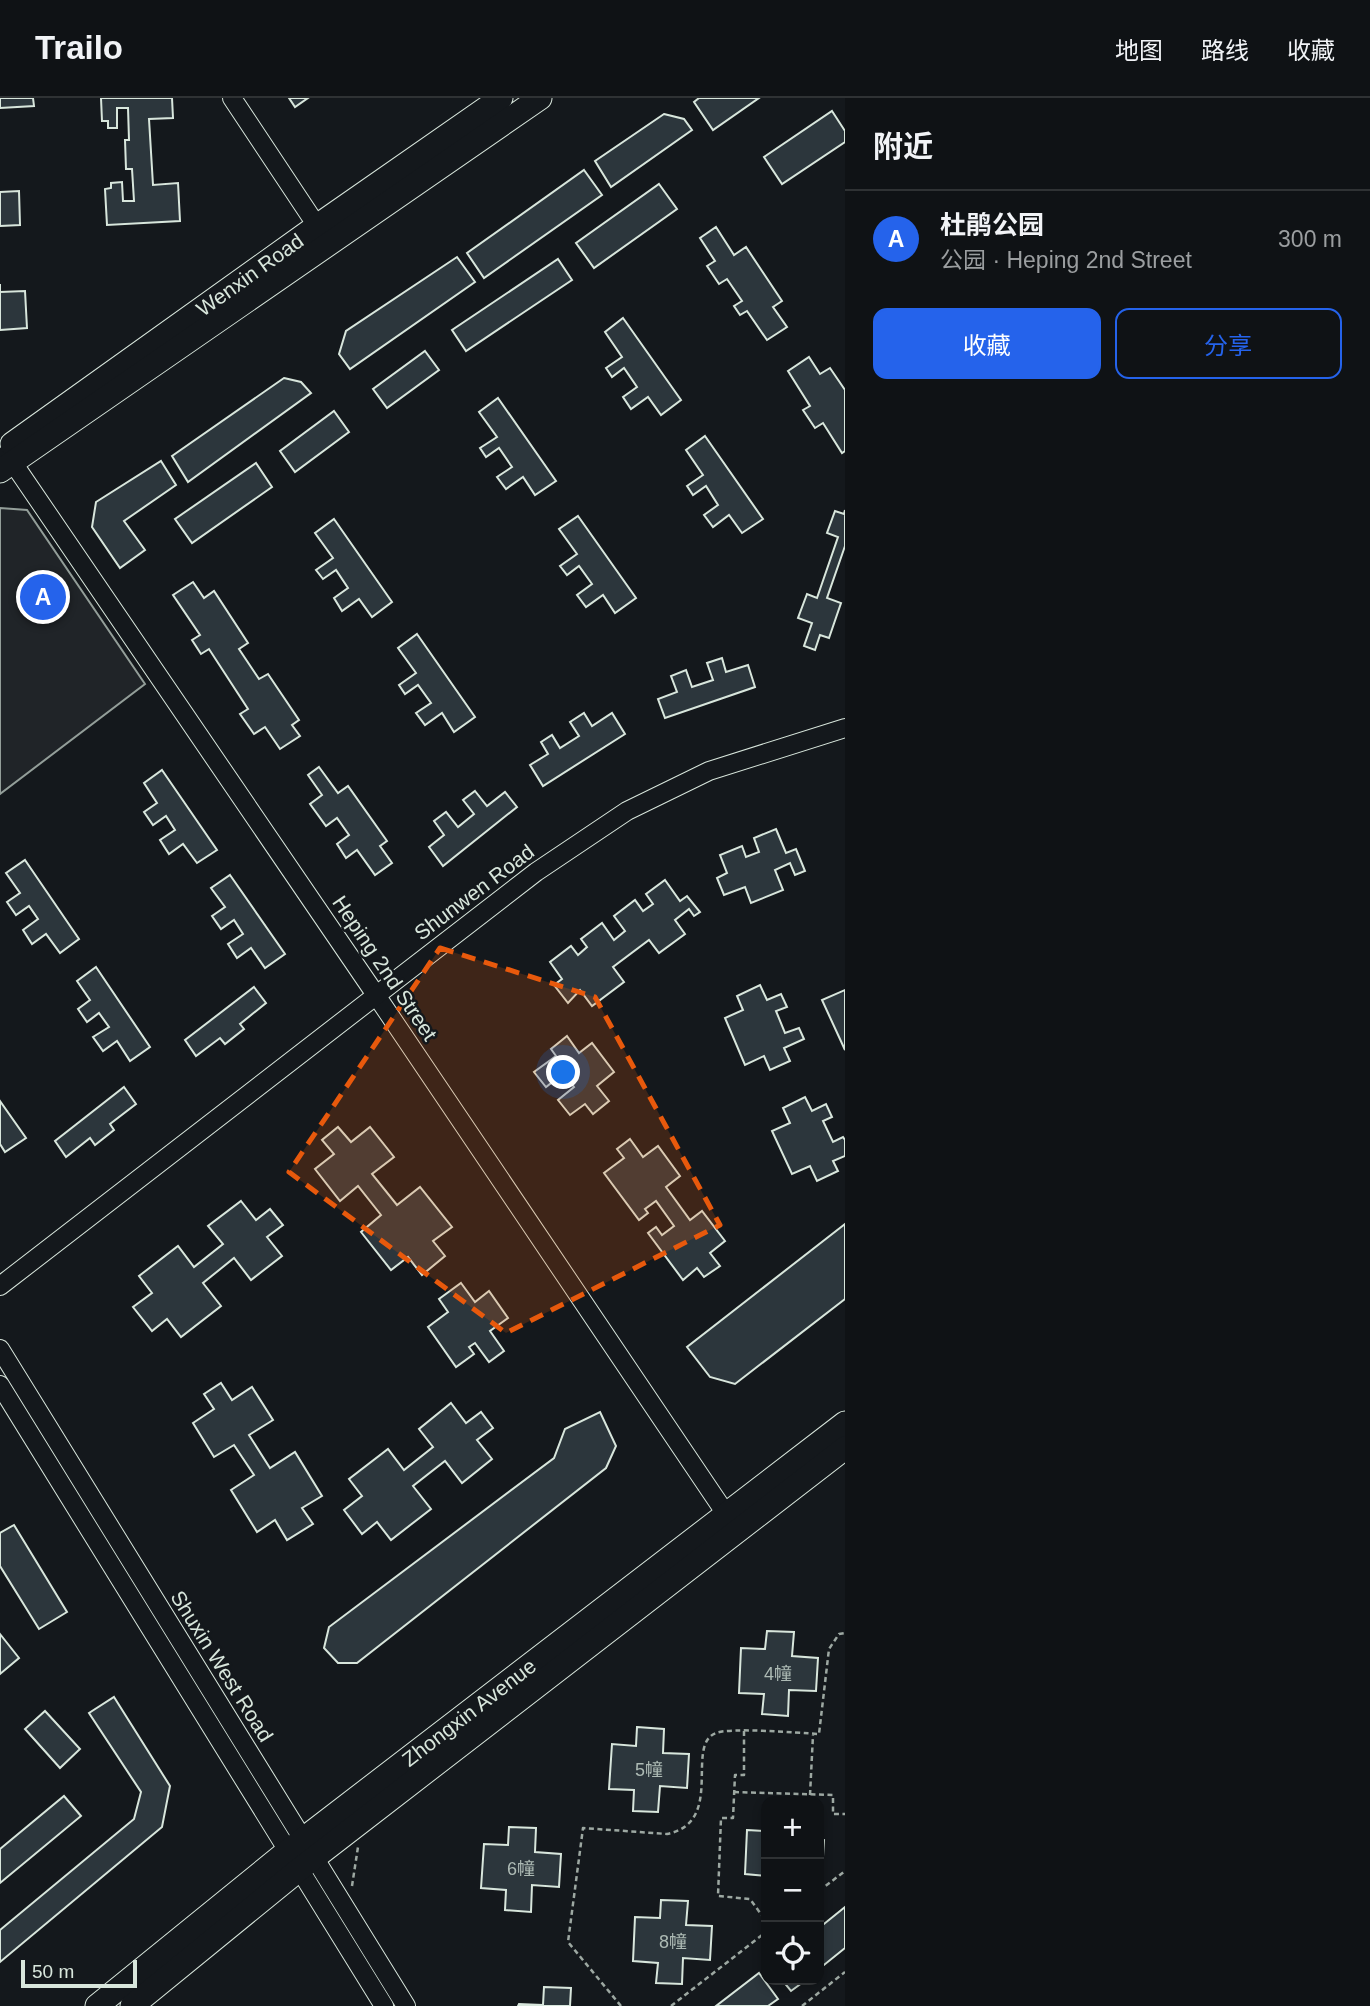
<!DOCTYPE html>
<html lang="zh">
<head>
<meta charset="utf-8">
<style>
	:root { --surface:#0f1215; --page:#181b1e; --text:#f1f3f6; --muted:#9b9ea0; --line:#2f3234; --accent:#2563eb }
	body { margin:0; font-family:Helvetica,"Noto Sans SC",sans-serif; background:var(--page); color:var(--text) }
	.controls { position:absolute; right:21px; bottom:21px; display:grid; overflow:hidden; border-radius:14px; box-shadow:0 4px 10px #0003 }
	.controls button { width:63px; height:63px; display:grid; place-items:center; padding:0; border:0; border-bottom:2px solid var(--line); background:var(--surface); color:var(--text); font:35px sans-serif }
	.scale { position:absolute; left:21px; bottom:18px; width:116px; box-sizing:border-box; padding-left:7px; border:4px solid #d8e6dc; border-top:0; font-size:19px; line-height:24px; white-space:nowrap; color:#d8e6dc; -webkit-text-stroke:5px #14181c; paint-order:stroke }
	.you { position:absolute; left:564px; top:975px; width:24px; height:24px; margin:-18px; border:5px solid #fff; border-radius:50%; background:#1a73e8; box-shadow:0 0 0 10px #1a73e833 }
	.badge { display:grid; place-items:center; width:46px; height:46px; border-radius:50%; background:var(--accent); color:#fff; font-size:23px; font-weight:700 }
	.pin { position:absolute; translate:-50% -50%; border:4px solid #fff; box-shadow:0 2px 7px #0006 }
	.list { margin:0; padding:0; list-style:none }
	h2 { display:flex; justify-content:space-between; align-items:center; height:91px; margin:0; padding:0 28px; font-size:30px }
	h2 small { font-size:23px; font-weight:400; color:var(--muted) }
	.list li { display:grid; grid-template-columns:46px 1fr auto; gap:21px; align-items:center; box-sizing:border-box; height:98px; padding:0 28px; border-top:2px solid var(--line) }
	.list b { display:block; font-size:26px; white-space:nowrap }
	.list p { margin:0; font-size:23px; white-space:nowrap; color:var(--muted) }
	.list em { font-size:23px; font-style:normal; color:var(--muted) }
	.actions { display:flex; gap:14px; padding:21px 28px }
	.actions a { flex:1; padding:16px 0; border:2px solid var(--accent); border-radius:14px; text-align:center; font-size:24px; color:var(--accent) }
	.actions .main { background:var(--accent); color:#fff }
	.icon { flex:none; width:38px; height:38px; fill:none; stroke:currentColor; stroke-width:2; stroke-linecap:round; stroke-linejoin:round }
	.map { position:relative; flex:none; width:845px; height:1908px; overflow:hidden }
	header { display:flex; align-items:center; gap:42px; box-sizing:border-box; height:98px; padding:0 35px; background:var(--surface); border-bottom:2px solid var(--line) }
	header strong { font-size:33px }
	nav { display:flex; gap:38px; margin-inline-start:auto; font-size:24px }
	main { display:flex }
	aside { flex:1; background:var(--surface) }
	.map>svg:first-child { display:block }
</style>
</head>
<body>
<header>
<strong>Trailo</strong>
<nav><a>地图</a><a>路线</a><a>收藏</a></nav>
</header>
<main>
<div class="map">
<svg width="845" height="1908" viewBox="0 0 845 1908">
	<rect width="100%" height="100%" fill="#14181c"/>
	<path fill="#202428" stroke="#939e99" stroke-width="2" d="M0,410L27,412L145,586L0,696Z"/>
	<g fill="#2c363c" stroke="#d8e6dc" stroke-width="2">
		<path d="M0,0H33L34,8L0,10Z"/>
		<path d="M101,0H172L173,20L149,21L153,87L178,85L180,123L107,127L105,91L111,90V85L122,84L123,103H134L132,71H126L125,42H129L128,10H117V30H108V23H102Z"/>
		<path d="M289,0H308L295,9Z"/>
		<path d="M699,0H759L713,32L694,4Z"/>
		<path d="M832,13L845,33V44L782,86L764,59Z"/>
		<path d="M664,16L684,21L692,32L611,89L595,63Z"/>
		<path d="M584,72L602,97L484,180L467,155Z"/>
		<path d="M659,86L677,111L594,170L576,145Z"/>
		<path d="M19,93L20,127L0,128V94Z"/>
		<path d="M716,129L734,157L746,149L782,203L773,209L787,229L767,242L747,213L740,217L734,208L742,203L727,181L719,186L707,168L715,163L700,140Z"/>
		<path d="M457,159L475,184L350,271L339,256L346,233Z"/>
		<path d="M558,161L572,182L466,253L452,232Z"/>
		<path d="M0,186V194L25,193L27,230L0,232Z"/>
		<path d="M623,220L681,302L661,317L648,299L631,311L623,299L637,289L624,270L612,279L606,270L622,259L605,234Z"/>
		<path d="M425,253L439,272L387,310L373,291Z"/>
		<path d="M809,259L820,276L830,270L845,292V353L842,355L823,325L815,330L803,312L810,308L788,273Z"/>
		<path d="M284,280L301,284L311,295L188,384L172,358Z"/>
		<path d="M498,300L556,383L535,397L523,379L506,391L497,379L512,369L499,350L486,359L480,350L497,339L479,314Z"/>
		<path d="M334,313L349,334L295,374L280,353Z"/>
		<path d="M705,338L763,421L742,435L729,417L713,429L704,417L718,407L706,388L693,397L687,388L703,377L686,352Z"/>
		<path d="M161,363L176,387L124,423L145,452L120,470L92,429L96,404Z"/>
		<path d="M256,365L272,389L192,445L175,421Z"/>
		<path d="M845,412V448L827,500L841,505L829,540L820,537L815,552L804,548L812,525L798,520L807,496L817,500L838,439L827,435L835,413L844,416Z"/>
		<path d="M578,418L636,500L615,515L603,497L586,509L577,497L592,486L579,468L567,477L560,468L577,456L559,431Z"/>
		<path d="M334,421L392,504L372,519L359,501L342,513L334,500L348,490L336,472L323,481L316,472L333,460L315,435Z"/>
		<path d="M193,484L204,500L214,493L248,545L239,551L259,581L268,576L299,622L292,627L300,638L280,651L265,629L254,636L240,616L248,611L209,551L201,556L192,542L200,537L173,497Z"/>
		<path d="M417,536L475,619L454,634L442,615L425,627L416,615L431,605L418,587L405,596L399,587L416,575L398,550Z"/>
		<path d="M722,560L726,574L748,567L755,589L665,620L658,601L677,594L671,578L686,572L692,589L713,582L707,565Z"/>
		<path d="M584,615L592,628L612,615L625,636L543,688L530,667L548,656L541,644L552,637L560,650L579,638L570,624Z"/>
		<path d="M319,669L338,695L348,688L387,743L380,748L392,765L375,777L357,752L346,760L337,746L349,737L337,720L326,728L310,706L322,697L308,677Z"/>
		<path d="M162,672L217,752L197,765L183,746L169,756L160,742L175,732L166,718L153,727L144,714L157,705L144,685Z"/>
		<path d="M475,693L487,708L505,694L517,709L443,768L429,749L444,737L434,723L446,714L458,729L474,716L463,702Z"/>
		<path d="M776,731L786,755L796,751L805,773L795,777L790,765L775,772L783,792L751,805L745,789L724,797L717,780L727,775L720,757L742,748L746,759L759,754L754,740Z"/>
		<path d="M25,762L79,841L60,855L46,836L32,846L23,832L38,821L29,808L16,817L7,804L20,795L6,775Z"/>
		<path d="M230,777L285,856L265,870L251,850L237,860L228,846L243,836L234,822L221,831L212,818L225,809L211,790Z"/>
		<path d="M665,782L680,803L687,798L700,814L694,818L689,811L675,822L685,836L659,855L649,842L613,869L624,884L592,908L580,892L568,905L554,887L562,881L550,864L571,848L578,857L587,849L581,841L602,825L614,842L625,833L614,818L635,802L643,813L653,806L646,796Z"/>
		<path d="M96,869L150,949L130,963L117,943L103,953L93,939L109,929L99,915L87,924L78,911L90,902L77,883Z"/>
		<path d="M760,887L767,902L781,896L787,909L776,913L785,935L799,930L804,941L784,950L790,963L770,972L764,958L745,967L725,920L743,912L737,898Z"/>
		<path d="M254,889L266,905L240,926L244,931L225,946L220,940L196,958L185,942Z"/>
		<path d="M845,892V952L822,902Z"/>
		<path d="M567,938L579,955L592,945L614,974L597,988L609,1003L593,1016L585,1006L570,1017L558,1002L574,989L564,975L546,989L534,974L556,958L551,951Z"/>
		<path d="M124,989L136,1006L110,1026L114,1032L95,1047L90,1040L66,1059L55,1043Z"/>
		<path d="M805,999L812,1013L826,1006L832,1019L823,1023L833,1044L843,1039L845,1042V1058L833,1063L838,1073L817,1083L810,1068L792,1076L772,1033L790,1025L783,1010Z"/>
		<path d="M0,1003L26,1040L5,1054L0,1046Z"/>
		<path d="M338,1029L351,1044L370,1029L394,1059L372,1076L397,1107L420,1089L452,1129L433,1143L445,1158L422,1177L408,1159L391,1172L361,1134L381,1117L358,1088L340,1103L315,1071L334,1056L322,1042Z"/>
		<path d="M630,1041L643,1059L658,1048L680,1078L666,1089L690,1122L702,1113L725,1143L710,1155L720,1168L704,1179L697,1170L683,1182L648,1135L656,1129L662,1137L674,1128L656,1103L645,1111L648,1115L639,1122L604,1075L624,1060L617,1051Z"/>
		<path d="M241,1103L256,1122L270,1111L283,1127L267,1139L282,1158L251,1182L234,1160L203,1185L221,1208L181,1239L167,1221L152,1233L133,1209L152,1195L139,1178L178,1148L194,1169L223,1146L208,1128Z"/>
		<path d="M845,1126V1201L735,1286L710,1279L687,1249Z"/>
		<path d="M461,1185L475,1204L489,1193L508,1220L490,1233L504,1253L489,1264L475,1245L469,1249L474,1256L456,1269L428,1229L448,1214L439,1201Z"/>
		<path d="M221,1285L232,1302L252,1289L273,1322L249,1337L270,1370L295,1354L322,1398L302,1410L313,1426L287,1442L275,1422L257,1434L231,1392L254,1377L234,1347L214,1359L193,1325L214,1311L204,1296Z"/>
		<path d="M451,1305L466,1325L481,1314L493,1330L477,1342L492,1361L462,1385L445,1363L413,1388L431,1411L391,1442L377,1424L362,1436L344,1412L362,1398L349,1381L388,1351L404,1372L433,1349L419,1331Z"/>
		<path d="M600,1314L616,1348L606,1370L357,1565H338L324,1550L329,1529L554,1360L565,1331Z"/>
		<path d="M14,1427L67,1514L39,1531L0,1468V1435Z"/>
		<path d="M767,1533L794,1534L792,1558L818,1560L816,1593L789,1592L788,1618L762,1616L764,1596L739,1595L741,1550L765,1551Z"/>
		<path d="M0,1536L19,1560L0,1576Z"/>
		<path d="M114,1599L170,1688L162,1729L0,1864V1832L134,1721L141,1694L89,1615Z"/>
		<path d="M45,1613L80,1651L60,1670L25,1631Z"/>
		<path d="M637,1629L664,1631L663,1655L689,1656L687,1690L660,1688L658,1714L633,1713L634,1692L609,1691L612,1646L636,1648Z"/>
		<path d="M64,1698L81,1718L0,1785V1751Z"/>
		<path d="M509,1729L536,1730L535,1754L561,1756L559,1789L532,1787L531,1814L505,1812L506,1792L481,1790L484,1746L508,1747Z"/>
		<path d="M747,1732L766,1733V1778L745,1776Z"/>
		<path d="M819,1741L824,1742L822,1775H819Z"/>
		<path d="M661,1802L688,1803L686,1827L712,1828L710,1862L683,1860L682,1886L656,1885L658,1865L633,1863L635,1819L660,1820Z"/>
		<path d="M845,1809V1850L819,1871V1830Z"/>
		<path d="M759,1875L778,1901L768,1908H716Z"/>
		<path d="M782,1882H806L791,1893Z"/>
		<path d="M544,1889L571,1890L570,1908H518L519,1906L543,1907Z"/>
	</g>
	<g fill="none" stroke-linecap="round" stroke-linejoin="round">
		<g stroke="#d8e6dc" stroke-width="20">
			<g id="minor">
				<path d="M232,0L317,128"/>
				<path d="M7,356L376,897L726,1416"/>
				<path d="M0,1188L536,774L627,713L709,673L845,630"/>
				<path d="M0,1251L406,1908"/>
				<path d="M0,1287L384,1908"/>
			</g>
		</g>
		<g stroke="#d8e6dc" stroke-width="25">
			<g id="major">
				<path id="s1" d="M12,346L317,128L501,0"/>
				<path d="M0,373L540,0"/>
				<path id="s2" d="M97,1908L289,1752L845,1325"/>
				<path d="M132,1908L301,1770L845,1350"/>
			</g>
		</g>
		<g stroke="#9da8a2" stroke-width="2.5" stroke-dasharray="5 3.5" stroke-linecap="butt">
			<path d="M744,1633V1677H735L733,1720H721L718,1798L750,1801L766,1823"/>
			<path d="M734,1694L833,1697V1716H845"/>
			<path d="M810,1697L813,1637"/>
			<path d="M352,1788L358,1749"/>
			<path d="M819,1793L845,1773"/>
			<path d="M621,1908L568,1844L583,1730L667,1736C726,1724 684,1647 716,1635C731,1629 799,1635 819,1636L829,1551L839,1536L845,1535"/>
			<path d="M671,1908L766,1834"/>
			<path d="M802,1908L845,1874"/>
		</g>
		<use href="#minor" stroke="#14181c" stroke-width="18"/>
		<use href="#major" stroke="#14181c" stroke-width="23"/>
	</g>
	<path fill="#e8590c" fill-opacity="0.2" stroke="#e8590c" stroke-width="5" stroke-dasharray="14 9" stroke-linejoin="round" d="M440,850L595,899L720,1127L506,1235L289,1074Z"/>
	<g text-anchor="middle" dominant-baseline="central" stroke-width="5" stroke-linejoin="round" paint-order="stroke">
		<g font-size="18" fill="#adbab4">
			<text x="778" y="1576">4幢</text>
			<text x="649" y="1672">5幢</text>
			<text x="521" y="1771">6幢</text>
			<text x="673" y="1844">8幢</text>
		</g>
		<g font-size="21" fill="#d8e6dc" stroke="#14181c">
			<text stroke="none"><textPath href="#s1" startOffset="292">Wenxin Road</textPath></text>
			<text transform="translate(474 794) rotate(-37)">Shunwen Road</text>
			<text transform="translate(385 870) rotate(56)">Heping 2nd Street</text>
			<text transform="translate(222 1568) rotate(58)">Shuxin West Road</text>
			<text stroke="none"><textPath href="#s2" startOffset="474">Zhongxin Avenue</textPath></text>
		</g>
	</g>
</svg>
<div class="controls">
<button>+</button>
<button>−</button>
<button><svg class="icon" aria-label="locate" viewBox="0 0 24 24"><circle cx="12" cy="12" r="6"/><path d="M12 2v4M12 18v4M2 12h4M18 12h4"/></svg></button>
</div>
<div class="scale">50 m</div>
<div class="you"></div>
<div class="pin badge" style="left:43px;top:499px">A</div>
</div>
<aside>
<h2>附近<small></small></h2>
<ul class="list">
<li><span class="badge">A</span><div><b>杜鹃公园</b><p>公园 · Heping 2nd Street</p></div><em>300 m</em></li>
</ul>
<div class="actions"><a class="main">收藏</a><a>分享</a></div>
</aside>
</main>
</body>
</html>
